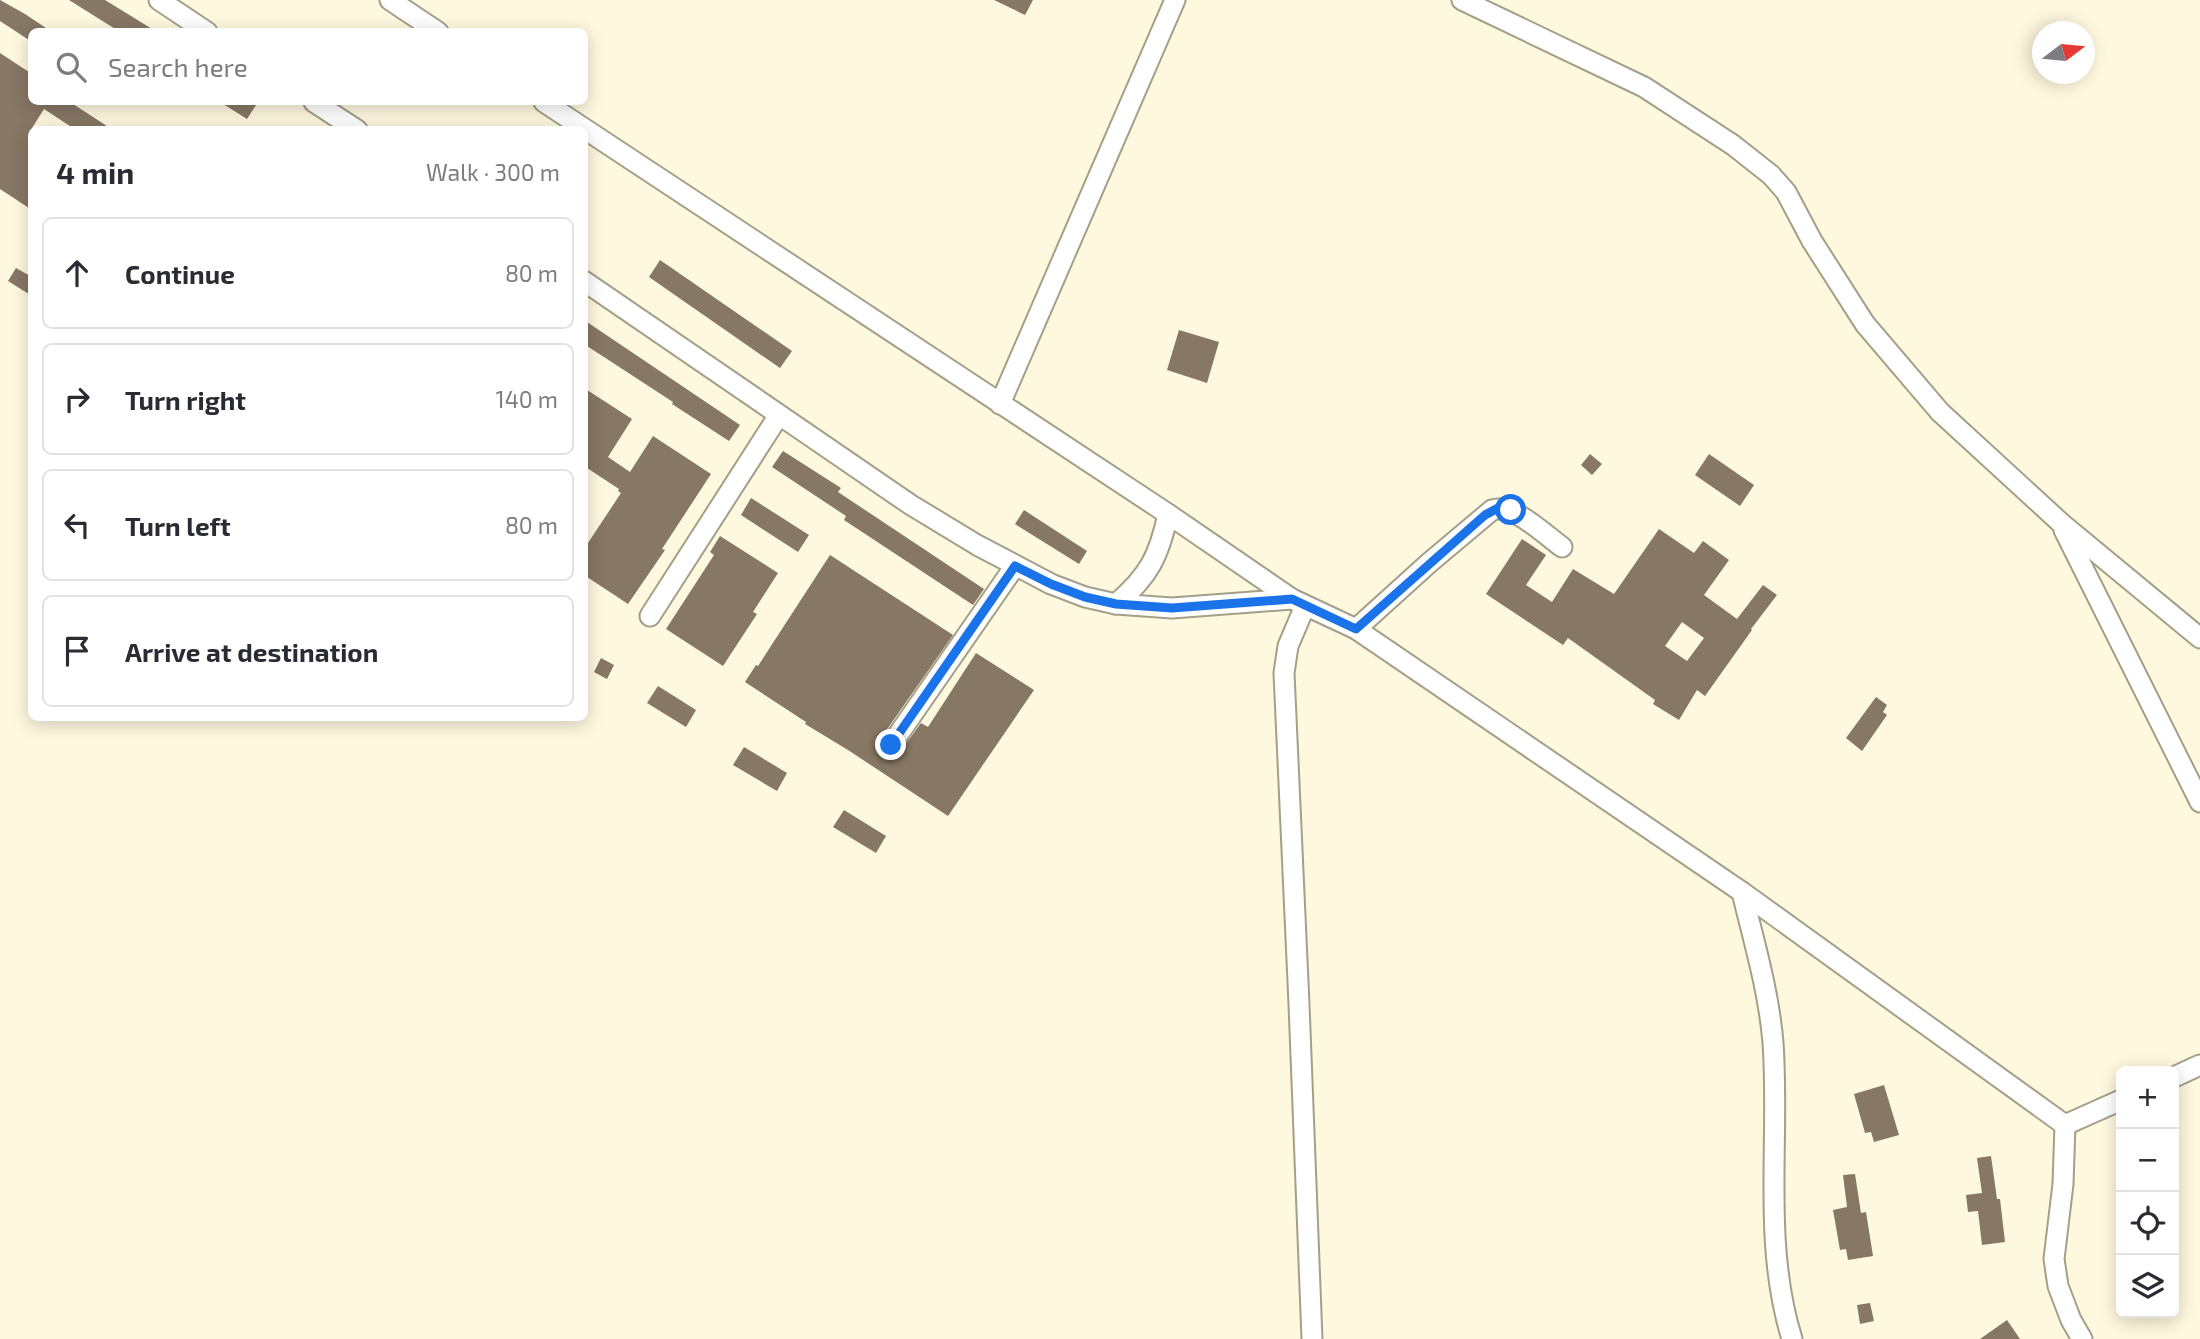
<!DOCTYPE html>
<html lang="en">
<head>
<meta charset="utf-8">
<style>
	:root { --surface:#fff; --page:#f7f7f7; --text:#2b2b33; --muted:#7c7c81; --line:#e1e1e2 }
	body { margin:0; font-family:"Exo 2",sans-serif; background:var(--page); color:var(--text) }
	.controls { position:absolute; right:21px; bottom:21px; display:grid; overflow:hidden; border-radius:10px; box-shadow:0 4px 18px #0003 }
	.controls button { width:63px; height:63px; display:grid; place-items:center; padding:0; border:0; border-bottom:2px solid var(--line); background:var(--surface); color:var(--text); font:35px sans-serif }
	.compass { position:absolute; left:2032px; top:21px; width:63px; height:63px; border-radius:50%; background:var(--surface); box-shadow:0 4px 18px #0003; rotate:74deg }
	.stop { position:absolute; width:21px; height:21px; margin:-16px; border:5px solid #1a73e8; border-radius:50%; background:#fff }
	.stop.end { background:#1a73e8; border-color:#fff; box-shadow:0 2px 7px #0008 }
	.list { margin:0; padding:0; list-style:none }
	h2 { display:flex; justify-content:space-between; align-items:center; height:91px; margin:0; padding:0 28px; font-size:30px }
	h2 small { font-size:23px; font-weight:400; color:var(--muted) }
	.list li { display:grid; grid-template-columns:46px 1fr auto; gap:21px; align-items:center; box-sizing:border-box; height:112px; margin:0 14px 14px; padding:0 14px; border:2px solid var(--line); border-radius:10px }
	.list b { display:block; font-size:26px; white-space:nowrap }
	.list em { font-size:23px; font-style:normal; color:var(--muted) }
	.icon { flex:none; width:38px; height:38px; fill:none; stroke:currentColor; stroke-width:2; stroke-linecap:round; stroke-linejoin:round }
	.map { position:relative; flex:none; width:2200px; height:1339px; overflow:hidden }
	.search { position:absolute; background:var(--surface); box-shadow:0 4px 18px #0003; left:28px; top:28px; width:560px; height:77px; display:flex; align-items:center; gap:18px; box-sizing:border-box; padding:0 24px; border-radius:10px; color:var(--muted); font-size:26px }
	.panel { position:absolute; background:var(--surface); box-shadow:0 4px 18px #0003; left:28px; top:126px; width:560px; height:595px; border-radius:10px }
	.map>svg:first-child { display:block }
</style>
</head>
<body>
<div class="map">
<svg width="2200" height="1339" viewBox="0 0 2200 1339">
	<rect width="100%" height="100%" fill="#fef8df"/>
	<g fill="#877765" fill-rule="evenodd">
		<path d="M0,0L25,14L52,32H32V42L0,21Z"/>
		<path d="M69,0H105L157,32H120Z"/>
		<path d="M994,0H1033L1025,15Z"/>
		<path d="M0,53L32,74V102H70L113,130H76L44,109L32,128V210L0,189Z"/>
		<path d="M220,102H258L247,119Z"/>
		<path d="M660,260L792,351L780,368L649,277Z"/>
		<path d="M16,268L32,277V296L8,281Z"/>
		<path d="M584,320L740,425L729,441L672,404L673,402L584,344Z"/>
		<path d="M1179,330L1219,342L1207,383L1167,370Z"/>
		<path d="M584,388L632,419L608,457L630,472L653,436L711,474L662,549L665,550L628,604L584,575V549L621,493L618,491L619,489L584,466Z"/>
		<path d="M783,451L841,488L838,492L984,589L973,605L844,520L846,516L772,467Z"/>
		<path d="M1590,454L1602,464L1592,475L1581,465Z"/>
		<path d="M1709,454L1754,485L1740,506L1695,475Z"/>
		<path d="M751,498L809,535L798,552L741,515Z"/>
		<path d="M1024,510L1087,551L1079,564L1015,524Z"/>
		<path d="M1659,529L1694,553L1703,541L1729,560L1704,595L1737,619L1763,585L1777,595L1751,629L1752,630L1705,696L1697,690L1679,720L1653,704L1655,700L1568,638L1563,645L1486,594L1522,539L1546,555L1526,585L1552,602L1573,569L1614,594ZM1682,622L1704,638L1687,661L1665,646Z"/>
		<path d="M720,536L778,573L753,612L757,614L723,666L666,629L714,555L710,552Z"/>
		<path d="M830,555L953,635L881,738L880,750L885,755L891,757L897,756L921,723L928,727L976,653L1034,690L948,816L848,750L805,724L806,722L745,682L756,665L758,666Z"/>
		<path d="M601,658L614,665L607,679L594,672Z"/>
		<path d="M658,686L696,710L686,727L647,703Z"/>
		<path d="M1876,697L1887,705L1883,712L1887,715L1862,751L1846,738Z"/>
		<path d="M744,747L787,773L777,791L733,765Z"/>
		<path d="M844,810L886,836L876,853L833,827Z"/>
		<path d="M1884,1085L1899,1135L1874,1142L1871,1132L1865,1133L1854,1094Z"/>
		<path d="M1991,1156L1997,1199H2000L2005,1242L1982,1245L1978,1211L1968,1212L1966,1195L1982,1193L1977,1158Z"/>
		<path d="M1855,1174L1861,1213L1866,1212L1873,1256L1848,1260L1846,1249L1840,1250L1833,1210L1847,1207L1843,1175Z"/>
		<path d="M1870,1303L1874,1321L1860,1324L1857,1305Z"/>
		<path d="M2007,1320L2020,1339H1980Z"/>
	</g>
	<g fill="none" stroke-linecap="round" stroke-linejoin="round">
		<g stroke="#a49f88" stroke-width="23">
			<g id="street">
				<path d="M159,0L207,32"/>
				<path d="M390,0L438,32"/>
				<path d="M1462,0L1644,87L1733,145L1771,175L1786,192L1812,241L1865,324L1940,412L2061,523L2200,638"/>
				<path d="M314,102L357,130"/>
				<path d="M544,102L1168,514L1292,599L1356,629L1742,892L2065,1125"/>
				<path d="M584,281L911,505L977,545L1051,584L1085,597L1116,604L1172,608L1292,599"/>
				<path d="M1000,404L1175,0"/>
				<path d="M2064,530L2200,802"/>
				<path d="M1116,604C1149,576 1159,556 1168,514"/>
				<path d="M1305,606L1288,646L1284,673L1299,1004L1312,1339"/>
				<path d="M650,616L779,415"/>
				<path d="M1356,629L1429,563L1492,510C1513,503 1544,534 1562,547"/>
				<path d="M891,745L1015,566"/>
				<path d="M1742,892C1754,942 1769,992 1773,1043C1780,1142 1762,1242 1792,1339"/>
				<path d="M2174,1077L2200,1065"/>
				<path d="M2065,1125L2063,1184L2054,1259L2058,1286L2071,1320L2082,1339"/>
				<path d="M2065,1125L2121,1100"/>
			</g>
		</g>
		<use href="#street" stroke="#fff" stroke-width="19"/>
	</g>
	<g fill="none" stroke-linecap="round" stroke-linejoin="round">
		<path stroke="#1a73e8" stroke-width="9" d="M891,745L1015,566L1051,584L1085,597L1116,604L1172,608L1292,599L1356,629L1485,515L1500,507L1511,510"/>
	</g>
</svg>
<div class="controls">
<button>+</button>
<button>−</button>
<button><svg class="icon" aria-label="locate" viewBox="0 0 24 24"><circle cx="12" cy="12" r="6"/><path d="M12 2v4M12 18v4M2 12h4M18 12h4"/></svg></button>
<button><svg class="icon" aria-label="layers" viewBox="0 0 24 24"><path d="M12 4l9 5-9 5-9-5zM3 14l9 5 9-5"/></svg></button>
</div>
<svg class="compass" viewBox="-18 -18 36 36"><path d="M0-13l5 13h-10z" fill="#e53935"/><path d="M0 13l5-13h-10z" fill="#7c7c81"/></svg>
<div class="stop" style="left:1511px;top:510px"></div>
<div class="stop end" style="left:891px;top:745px"></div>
<div class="search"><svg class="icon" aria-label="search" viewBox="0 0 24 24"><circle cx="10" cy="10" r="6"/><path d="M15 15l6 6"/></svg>Search here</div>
<section class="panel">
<h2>4 min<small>Walk · 300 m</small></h2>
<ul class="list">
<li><svg class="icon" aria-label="ahead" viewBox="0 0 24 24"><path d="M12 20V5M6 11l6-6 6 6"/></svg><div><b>Continue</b></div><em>80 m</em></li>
<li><svg class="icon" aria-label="right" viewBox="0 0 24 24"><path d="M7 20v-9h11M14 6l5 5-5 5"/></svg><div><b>Turn right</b></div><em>140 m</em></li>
<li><svg class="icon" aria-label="left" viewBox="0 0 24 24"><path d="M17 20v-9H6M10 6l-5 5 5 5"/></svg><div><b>Turn left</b></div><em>80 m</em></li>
<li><svg class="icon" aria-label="arrive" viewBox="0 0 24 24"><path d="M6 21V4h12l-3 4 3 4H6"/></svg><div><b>Arrive at destination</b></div></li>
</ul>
</section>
</div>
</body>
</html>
